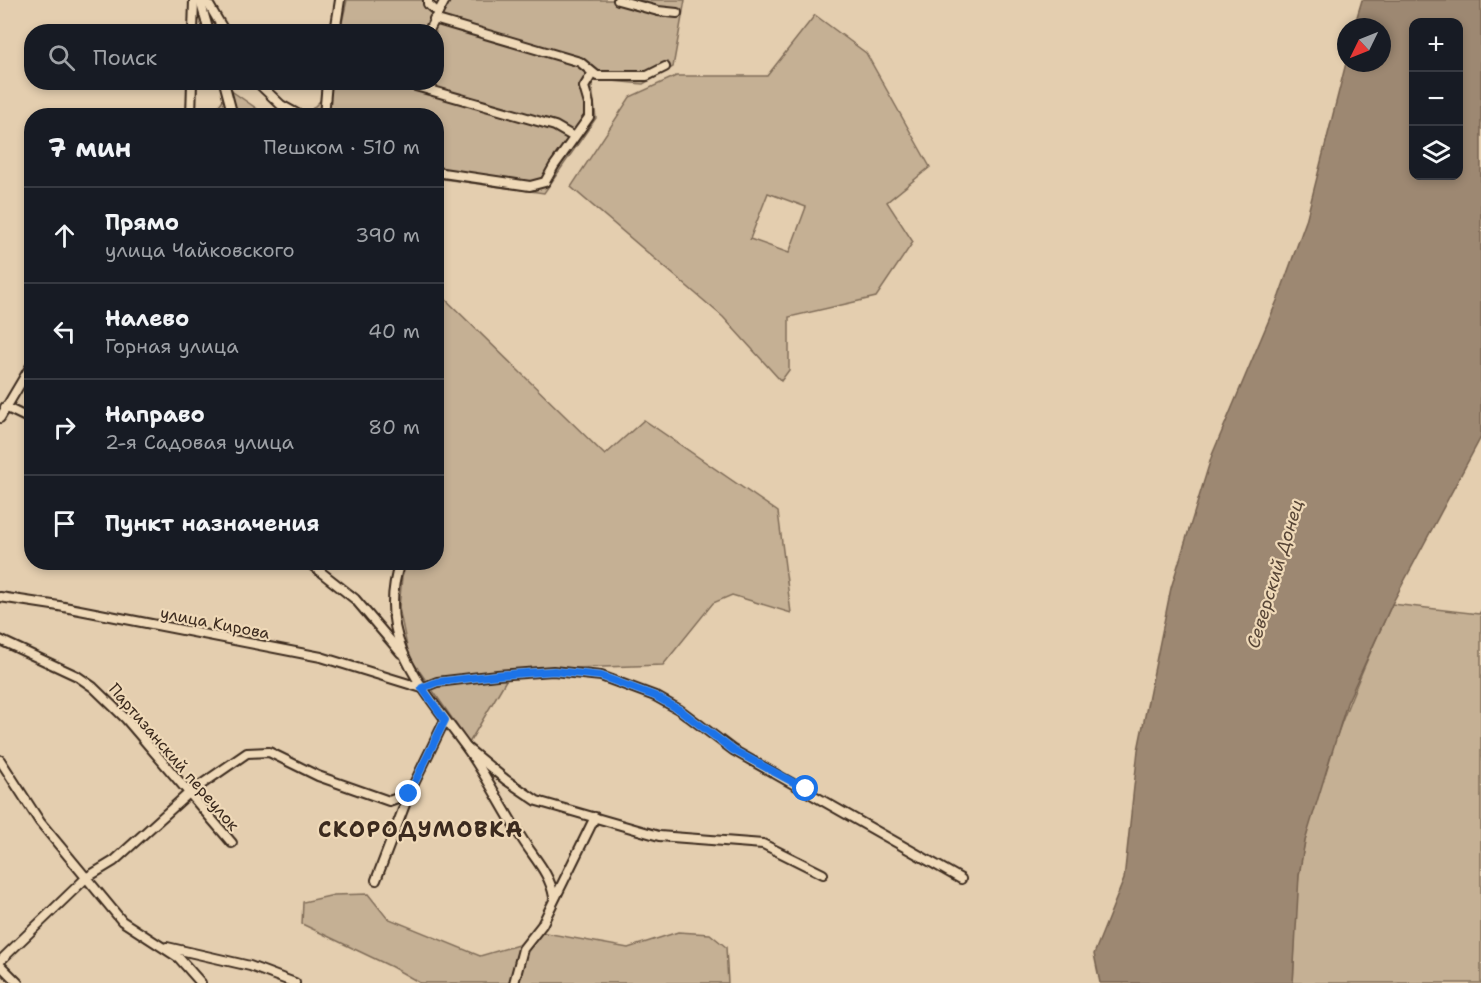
<!DOCTYPE html>
<html lang="ru">
<head>
<meta charset="utf-8">
<style>
	:root { --surface:#171b24; --page:#20242c; --text:#f1f3f6; --muted:#9ea1a6; --line:#363941 }
	body { margin:0; font-family:"Shantell Sans",sans-serif; background:var(--page); color:var(--text) }
	.controls { position:absolute; right:18px; top:18px; display:grid; overflow:hidden; border-radius:12px; box-shadow:0 3px 9px #0003 }
	.controls button { width:54px; height:54px; display:grid; place-items:center; padding:0; border:0; border-bottom:2px solid var(--line); background:var(--surface); color:var(--text); font:30px sans-serif }
	.compass { position:absolute; left:1337px; top:18px; width:54px; height:54px; border-radius:50%; background:var(--surface); box-shadow:0 3px 9px #0003; rotate:227deg }
	.stop { position:absolute; width:18px; height:18px; margin:-14px; border:4px solid #1a73e8; border-radius:50%; background:#fff }
	.stop.end { background:#1a73e8; border-color:#fff; box-shadow:0 2px 6px #0008 }
	.list { margin:0; padding:0; list-style:none }
	h2 { display:flex; justify-content:space-between; align-items:center; height:78px; margin:0; padding:0 24px; font-size:26px }
	h2 small { font-size:20px; font-weight:400; color:var(--muted) }
	.list li { display:grid; grid-template-columns:39px 1fr auto; gap:18px; align-items:center; box-sizing:border-box; height:96px; padding:0 24px; border-top:2px solid var(--line) }
	.list b { display:block; font-size:22px; white-space:nowrap }
	.list p { margin:0; font-size:20px; white-space:nowrap; color:var(--muted) }
	.list em { font-size:20px; font-style:normal; color:var(--muted) }
	.icon { flex:none; width:33px; height:33px; fill:none; stroke:currentColor; stroke-width:2; stroke-linecap:round; stroke-linejoin:round }
	.map { position:relative; flex:none; width:1481px; height:983px; overflow:hidden }
	.search { position:absolute; background:var(--surface); box-shadow:0 3px 9px #0003; left:24px; top:24px; width:420px; height:66px; display:flex; align-items:center; gap:15px; box-sizing:border-box; padding:0 21px; border-radius:24px; color:var(--muted); font-size:22px }
	.panel { position:absolute; background:var(--surface); box-shadow:0 3px 9px #0003; left:24px; top:108px; width:420px; height:462px; border-radius:24px }
	.map>svg:first-child { display:block }
</style>
</head>
<body>
<div class="map">
<svg width="1481" height="983" viewBox="0 0 1481 983">
	<rect width="100%" height="100%" fill="#e4ceaf"/>
	<filter id="ink" filterUnits="userSpaceOnUse"><feTurbulence type="fractalNoise" baseFrequency=".0167" numOctaves="2"/><feDisplacementMap in="SourceGraphic" scale="12" xChannelSelector="R" yChannelSelector="G"/><feConvolveMatrix kernelMatrix="1 2 1 2 8 2 1 2 1" color-interpolation-filters="sRGB"/></filter>
	<g filter="url(#ink)">
		<g fill="#c5b094" stroke="#806d59" stroke-width="1.5" fill-rule="evenodd">
			<path d="M347,0H685L673,67L643,84L591,79L596,118L544,193L437,178L436,116H305L326,95L329,83L436,82V32L340,31Z"/>
			<path d="M815,15L866,53L930,167L887,202L913,242L876,297L789,317V370L781,381L723,317L571,187L630,97L676,76H767ZM768,193L806,207L789,253L750,239Z"/>
			<path d="M230,90L266,115L211,116Z"/>
			<path d="M437,291L605,455L644,420L778,512L791,613L732,595L713,603L663,665L512,670L469,743L409,656L399,608L402,577L407,563L436,562Z"/>
			<path d="M1392,604L1479,614L1481,611V983H1293C1296,936 1294,887 1305,841C1324,758 1357,681 1392,604Z"/>
			<path d="M368,894L387,918L480,956L525,943L535,931L628,948L678,932L710,934L726,947L728,983H420L392,967L302,924L303,902L334,895Z"/>
		</g>
		<path fill="#9d8872" stroke="#766250" stroke-width="1.5" fill-rule="evenodd" d="M1362,0H1481V437L1392,604L1347,703L1305,841L1299,875L1293,983H1100L1094,954L1124,879L1138,750L1171,588L1212,455L1279,296L1306,221L1346,63H1382V27H1354ZM1414,22H1458V176H1414Z"/>
		<g fill="none" stroke-linecap="round" stroke-linejoin="round">
			<g stroke="#3b2a1e" stroke-width="12">
				<g id="minor">
					<path d="M200,0L209,32"/>
					<path d="M206,0L225,32"/>
					<path d="M428,0V4L437,12"/>
					<path d="M618,0L658,11L677,13"/>
					<path d="M434,19L580,62L597,76H647L665,67"/>
					<path d="M193,32L194,0"/>
					<path d="M335,32L340,0"/>
					<path d="M428,32L445,0"/>
					<path d="M224,82L233,116"/>
					<path d="M257,82L281,105L301,116"/>
					<path d="M412,82V85L555,126L574,137"/>
					<path d="M191,116L192,82"/>
					<path d="M324,116L327,82"/>
					<path d="M436,172L530,186L545,182L554,166L589,117V104L584,87L592,74"/>
					<path d="M5,407L32,420"/>
					<path d="M0,418L32,364"/>
					<path d="M308,562L355,599L401,653"/>
					<path d="M400,562C374,640 424,689 466,747C487,776 502,808 521,837C533,857 550,873 554,897"/>
					<path d="M0,597L59,606L321,657L422,688L437,682L497,675L553,671L601,676L655,696L680,710L733,750L961,879"/>
					<path d="M0,640L77,676L93,687L126,719L232,843"/>
					<path d="M467,748L506,780L537,801L659,836L763,844L823,874"/>
					<path d="M0,760L40,822L122,921L179,958L201,983"/>
					<path d="M376,880L409,794L445,720"/>
					<path d="M167,947L250,966L295,983"/>
					<path d="M0,961L86,878L114,861L189,793L247,753L269,752L318,776L389,801L409,794"/>
					<path d="M0,965L18,983"/>
					<path d="M514,983L523,949L542,925L595,817"/>
				</g>
			</g>
			<use href="#minor" stroke="#efd9b8" stroke-width="8"/>
		</g>
	</g>
	<g fill="none" stroke-linecap="round" stroke-linejoin="round" filter="url(#ink)">
		<path stroke="#1a73e8" stroke-width="8" d="M409,794L445,720L422,688L437,682L497,675L554,671L601,676L655,696L680,710L733,750L806,789"/>
	</g>
	<g text-anchor="middle" dominant-baseline="central" stroke-width="4.5" stroke-linejoin="round" paint-order="stroke">
		<g font-size="16" fill="#3b2a1e" stroke="#efd9b8">
			<text transform="translate(215 623) rotate(11)">улица Кирова</text>
			<text transform="translate(174 757) rotate(49)">Партизанский переулок</text>
		</g>
		<g font-size="18" font-style="italic" fill="#584637" stroke="#efd9b8">
			<text transform="translate(1275 574) rotate(-73)">Северский Донец</text>
		</g>
		<g font-size="22" font-weight="bold" letter-spacing="1.5" fill="#3b2a1e" stroke="#efd9b8">
			<text x="421" y="829">СКОРОДУМОВКА</text>
		</g>
	</g>
</svg>
<div class="controls">
<button>+</button>
<button>−</button>
<button><svg class="icon" aria-label="layers" viewBox="0 0 24 24"><path d="M12 4l9 5-9 5-9-5zM3 14l9 5 9-5"/></svg></button>
</div>
<svg class="compass" viewBox="-18 -18 36 36"><path d="M0-13l5 13h-10z" fill="#e53935"/><path d="M0 13l5-13h-10z" fill="#9ea1a6"/></svg>
<div class="stop" style="left:806px;top:789px"></div>
<div class="stop end" style="left:409px;top:794px"></div>
<div class="search"><svg class="icon" aria-label="search" viewBox="0 0 24 24"><circle cx="10" cy="10" r="6"/><path d="M15 15l6 6"/></svg>Поиск</div>
<section class="panel">
<h2>7 мин<small>Пешком · 510 m</small></h2>
<ul class="list">
<li><svg class="icon" aria-label="ahead" viewBox="0 0 24 24"><path d="M12 20V5M6 11l6-6 6 6"/></svg><div><b>Прямо</b><p>улица Чайковского</p></div><em>390 m</em></li>
<li><svg class="icon" aria-label="left" viewBox="0 0 24 24"><path d="M17 20v-9H6M10 6l-5 5 5 5"/></svg><div><b>Налево</b><p>Горная улица</p></div><em>40 m</em></li>
<li><svg class="icon" aria-label="right" viewBox="0 0 24 24"><path d="M7 20v-9h11M14 6l5 5-5 5"/></svg><div><b>Направо</b><p>2-я Садовая улица</p></div><em>80 m</em></li>
<li><svg class="icon" aria-label="arrive" viewBox="0 0 24 24"><path d="M6 21V4h12l-3 4 3 4H6"/></svg><div><b>Пункт назначения</b></div></li>
</ul>
</section>
</div>
</body>
</html>
